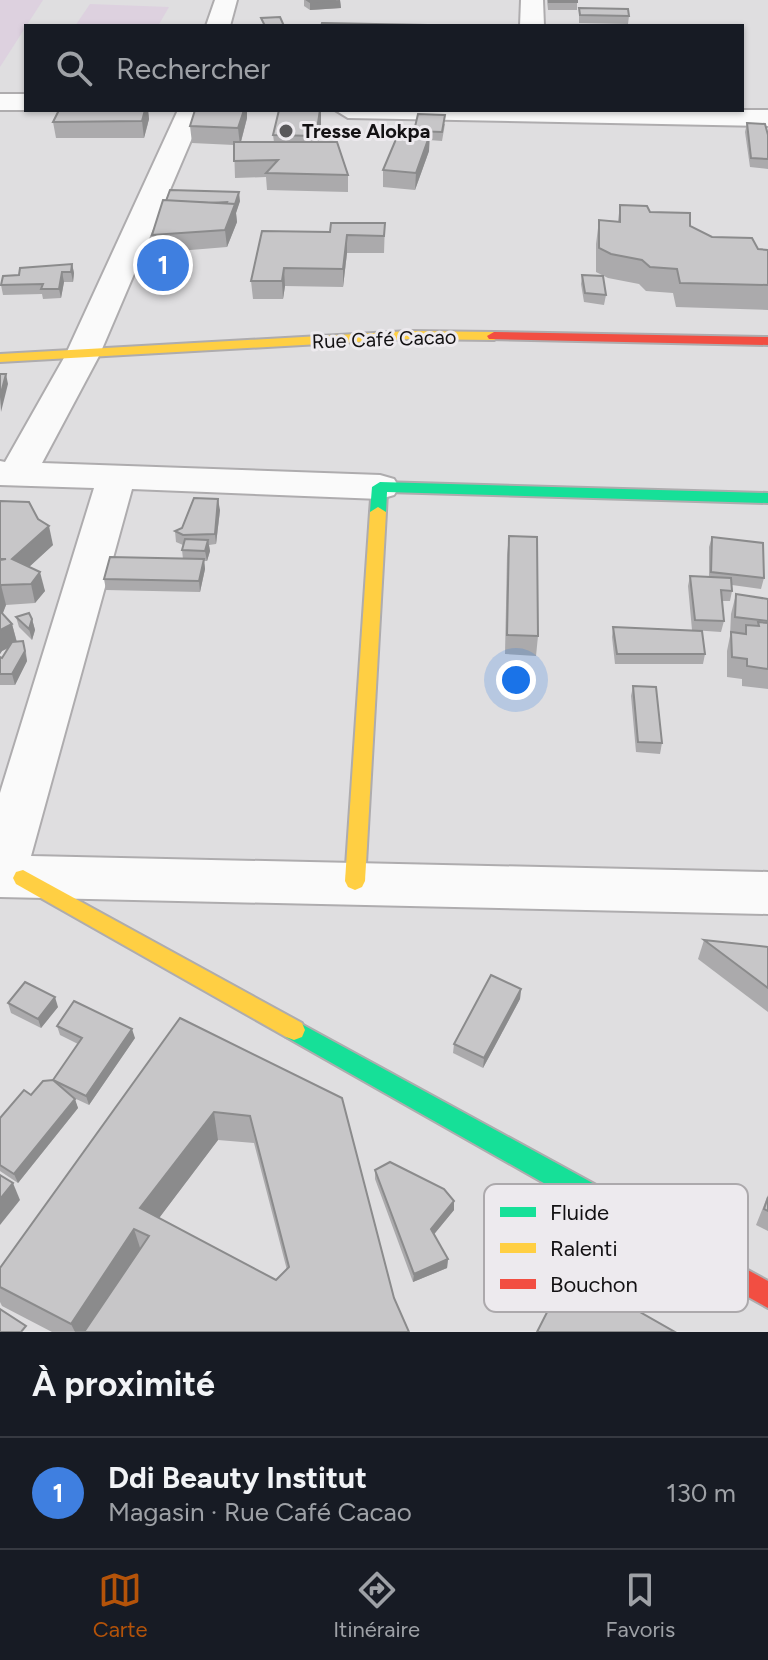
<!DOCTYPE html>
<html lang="fr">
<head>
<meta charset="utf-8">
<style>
	:root { --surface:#171b24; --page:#20242c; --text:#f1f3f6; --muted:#9ea1a6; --line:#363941; --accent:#b45309 }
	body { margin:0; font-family:Figtree,sans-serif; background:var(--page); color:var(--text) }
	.you { position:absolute; left:516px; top:680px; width:28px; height:28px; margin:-20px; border:6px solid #fff; border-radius:50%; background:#1a73e8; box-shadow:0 0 0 12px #1a73e833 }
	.badge { display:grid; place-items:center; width:52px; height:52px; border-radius:50%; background:var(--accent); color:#fff; font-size:26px; font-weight:700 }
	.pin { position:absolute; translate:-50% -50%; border:4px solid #fff; box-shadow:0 2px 8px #0006 }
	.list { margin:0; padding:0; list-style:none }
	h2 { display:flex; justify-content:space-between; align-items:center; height:104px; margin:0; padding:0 32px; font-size:34px }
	h2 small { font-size:26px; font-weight:400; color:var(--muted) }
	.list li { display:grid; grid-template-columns:52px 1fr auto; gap:24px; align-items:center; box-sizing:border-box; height:112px; padding:0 32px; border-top:2px solid var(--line) }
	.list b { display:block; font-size:30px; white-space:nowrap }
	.list p { margin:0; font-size:26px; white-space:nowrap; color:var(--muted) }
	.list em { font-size:26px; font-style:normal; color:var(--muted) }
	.icon { flex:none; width:44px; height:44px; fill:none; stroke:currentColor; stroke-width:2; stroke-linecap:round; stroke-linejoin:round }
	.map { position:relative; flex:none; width:768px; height:1332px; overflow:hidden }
	.search { position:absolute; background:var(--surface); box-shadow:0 2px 6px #0004; left:24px; right:24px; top:24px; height:88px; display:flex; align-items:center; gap:20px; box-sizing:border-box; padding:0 28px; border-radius:0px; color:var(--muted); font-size:30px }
	.sheet { height:216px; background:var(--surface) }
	nav { display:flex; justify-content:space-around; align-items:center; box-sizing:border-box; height:112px; border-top:2px solid var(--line); background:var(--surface); font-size:22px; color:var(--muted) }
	nav a { display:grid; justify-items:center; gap:4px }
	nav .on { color:var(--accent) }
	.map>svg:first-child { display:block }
</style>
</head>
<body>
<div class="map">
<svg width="768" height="1332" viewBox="0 0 768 1332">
	<rect width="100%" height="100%" fill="#dfdee0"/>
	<g fill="#ddd1df">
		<path d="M0,0H43L0,67Z"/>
		<path d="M90,4L169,7L158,26H75Z"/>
	</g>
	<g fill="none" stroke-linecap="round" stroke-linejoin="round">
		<g stroke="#aeacae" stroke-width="4">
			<g id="street">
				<path d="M215,0H237L230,26H206Z"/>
				<path d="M521,0H543L544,26H520Z"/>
				<rect x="0" y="94" width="26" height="16"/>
				<path d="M178,110H204L99,356L42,463L380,475L394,479L399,487L394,495L380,499L132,489L31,856L768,872V914L0,897V793L94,488L0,485V461L5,462L65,356Z"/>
				<path d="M335,110H768V126L348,118Z"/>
			</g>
		</g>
		<g stroke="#aeacae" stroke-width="4">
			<g id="fast">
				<path d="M380,482L768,493V503L387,492L386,512L378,517L370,512L372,487Z"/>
				<path d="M294,1020L620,1198L624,1207L620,1216L611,1219L602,1216L286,1037L283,1030L286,1023Z"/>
			</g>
		</g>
		<g stroke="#aeacae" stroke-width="4">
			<g id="slow">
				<path d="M409,331L494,332L501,336L494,340L409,339L0,362V354Z"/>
				<path d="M378,507L386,512L365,881L362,887L355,890L348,887L345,881L370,512Z"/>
				<path d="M23,870L302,1023L305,1030L302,1037L294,1040L286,1037L16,884L13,878L16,872Z"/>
			</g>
		</g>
		<g stroke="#aeacae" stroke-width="4">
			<g id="jam">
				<path d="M494,332L768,337V345L489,339L487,336Z"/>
				<path d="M611,1195L768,1281V1308L602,1216L598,1207L602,1198Z"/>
			</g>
		</g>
		<use href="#street" fill="#fafafa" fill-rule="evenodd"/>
		<use href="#fast" fill="#16e098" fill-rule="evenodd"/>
		<use href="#slow" fill="#ffcf43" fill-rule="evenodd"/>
		<use href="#jam" fill="#f24e42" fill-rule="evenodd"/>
	</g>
	<g fill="#abaaac" fill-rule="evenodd">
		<path d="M304,0H340L341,8L310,10L304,6Z"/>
		<path d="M547,0H577V10H548Z"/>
		<path d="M579,8L629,16L628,24L579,23Z"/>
		<path d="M59,110H148L149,119L144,138H56L53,122Z"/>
		<path d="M321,110V124L318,142L348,175V192L267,190L266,177L235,178L234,145L192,143L190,126L247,118L241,142H274L273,135Z"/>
		<path d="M418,114L445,124L442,141L429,140V151L415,190L383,187V170L414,133Z"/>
		<path d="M747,123L768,135V169L750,167L745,132Z"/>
		<path d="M163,200L240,201L236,213L237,222L227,247L154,253L152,235Z"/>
		<path d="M620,205L650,212L690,226L712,237L758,249L768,250V310L676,307L673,293L646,291L639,284L608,278L596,272V244L599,220L618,221Z"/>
		<path d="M385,223L384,253H347L343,287L285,286L283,299H253L251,281L330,232Z"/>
		<path d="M72,264L74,273L73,282H64L61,298L43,299L42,294L3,295L1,285L19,275Z"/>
		<path d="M582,275L606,295L604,305L584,302L581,284Z"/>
		<path d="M0,501L53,545L29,567L45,591L35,603L6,605L2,614L12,624L17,642L26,652L27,661L15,685H0V657L2,658L9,648L2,651L0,654Z"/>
		<path d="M220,510L216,544L209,545L210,551L207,561H204L205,569L200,592L106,590L104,579L183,559L182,550L183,545L176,542L175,531Z"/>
		<path d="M509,536L538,636L536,656L505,654L507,555Z"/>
		<path d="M712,537L764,578L761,589L732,585V591L730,601H722L724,621L721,632L692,630L688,586L690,576L709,577V547Z"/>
		<path d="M736,594L768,599V689L742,686V679L727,677V651L730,636L731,614Z"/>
		<path d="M16,617L32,619L35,630L32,640L19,627Z"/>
		<path d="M613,627L705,654L703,664H615L612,637Z"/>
		<path d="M633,686L662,743L660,754L636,752L631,696Z"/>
		<path d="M704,940L768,947V1012L698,959Z"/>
		<path d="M521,989L520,999L483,1068L453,1053L454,1044Z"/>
		<path d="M8,1003L58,1007L41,1028L11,1013Z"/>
		<path d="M180,1018L394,1298L409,1332H52L2,1306L0,1302V1268ZM218,1140L254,1143L287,1270L276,1280L159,1218Z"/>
		<path d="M57,1026L135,1038L89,1105L74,1098L78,1108L18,1183L0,1171V1118L53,1080L78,1044L60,1035Z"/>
		<path d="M375,1170L454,1201V1210L434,1234L448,1259L447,1268L413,1282L375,1179Z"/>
		<path d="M768,1195V1231L756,1225Z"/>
	</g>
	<g fill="#8b8b8c">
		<path d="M340,0L341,8L310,10V2Z"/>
		<path d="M145,110H148L149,119L144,138L142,121Z"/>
		<path d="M244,110H247V118L240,145L238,128Z"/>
		<path d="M321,110V124L317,153L316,136Z"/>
		<path d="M430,134L429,151L415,190L416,173Z"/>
		<path d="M239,192L240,201L236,213L237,222L227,247L225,230Z"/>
		<path d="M347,235V253L343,287V269Z"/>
		<path d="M72,264L74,273L73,282L71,272Z"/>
		<path d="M284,268L285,286L283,299L282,281Z"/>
		<path d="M62,272L64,282L61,298L59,289Z"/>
		<path d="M6,374L8,384L1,412L0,397Z"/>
		<path d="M218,499L220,510L216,544L215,534Z"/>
		<path d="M49,526L53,545L17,578L12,559Z"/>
		<path d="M208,540L210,551L207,561L205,551Z"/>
		<path d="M204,559L205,569L200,592L199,581Z"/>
		<path d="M40,572L45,591L35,603L31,584Z"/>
		<path d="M1,585L6,605L0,621V587Z"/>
		<path d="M32,619L35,630L32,640L29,629Z"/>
		<path d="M12,624L17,643L2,651L0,654V630Z"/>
		<path d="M23,641L27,661L15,685L12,674Z"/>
		<path d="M521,989L520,999L483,1068L484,1058Z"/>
		<path d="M55,997L58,1007L41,1028L38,1019Z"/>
		<path d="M132,1029L135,1038L89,1105L86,1096Z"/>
		<path d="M75,1099L78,1108L18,1183L14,1174Z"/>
		<path d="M214,1112L218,1140L147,1234L140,1208Z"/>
		<path d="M13,1183L20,1200L0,1225V1199Z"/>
		<path d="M454,1201V1210L431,1238V1229Z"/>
		<path d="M134,1229L142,1254L91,1332H75L71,1324Z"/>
		<path d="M448,1259L447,1268L413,1282L414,1274Z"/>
	</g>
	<g fill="#c7c6c8" stroke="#8b8b8c" stroke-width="2" fill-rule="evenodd">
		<path d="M307,0H336L310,2Z"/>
		<rect x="549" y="0" width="28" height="2"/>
		<path d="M579,8L628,9L629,16L580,15Z"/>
		<path d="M280,17L284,26H265L261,18Z"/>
		<path d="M322,23L481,26H321Z"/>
		<path d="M59,110H145L142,121L53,122Z"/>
		<path d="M195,110H244L238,128L190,126Z"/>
		<path d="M279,110H320L316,136L273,135Z"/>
		<path d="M418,114L445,115L442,132L414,131Z"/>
		<path d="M747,123L765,124L768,135V159L751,158Z"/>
		<path d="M399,132L430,134L416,173L383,170Z"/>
		<path d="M234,142H337L348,175L266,173L278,160L234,161Z"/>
		<path d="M170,190L239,192L235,204H226L227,202L209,203L166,201Z"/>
		<path d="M163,200L235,204L225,230L152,235Z"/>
		<path d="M620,205L647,206L650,212L690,213V226L712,237L752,238L758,249L768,250V285L680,283L677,269L650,267L642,260L611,254L599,248V220L620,222Z"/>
		<path d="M331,223H385L384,236L347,235L343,269L284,268L282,281H251L262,231L330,232Z"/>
		<path d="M72,264L71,272H62L59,289H41L43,284L1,285L3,276L19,275L20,268Z"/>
		<path d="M582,275L603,276L606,295L585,293Z"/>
		<path d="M0,374H6L0,397Z"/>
		<path d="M194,498L218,499L215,534L183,535L175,531L182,528Z"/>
		<path d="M0,501L29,502L38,519L49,526L12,559L40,572L31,584L1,585L0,587V560L6,559H0Z"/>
		<path d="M509,536L537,537L538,636L507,635Z"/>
		<path d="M712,537L763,543L764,578L711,572Z"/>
		<path d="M185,539L208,540L205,551L182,550Z"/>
		<path d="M110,557L204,559L199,581L104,579Z"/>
		<path d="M690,576L731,578L732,591L721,590L724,621L695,620Z"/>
		<path d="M736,594L768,599V621L735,617Z"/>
		<path d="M0,611L12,624L0,630Z"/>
		<path d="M29,613L32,619L29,629L16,617Z"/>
		<path d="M758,622L768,623V669L747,666V659L732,657L731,632L746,634V625L759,626Z"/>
		<path d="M613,627L702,631L705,654H617Z"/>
		<path d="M23,641L25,651L12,674H0V657L2,658L12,642Z"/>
		<path d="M633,686L656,687L662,743L638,742Z"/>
		<path d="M704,940L768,947V988Z"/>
		<path d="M491,975L521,989L484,1058L454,1044Z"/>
		<path d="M25,982L55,997L38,1019L8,1003Z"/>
		<path d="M74,1001L132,1029L86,1096L53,1080L82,1038L57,1026Z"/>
		<path d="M180,1018L342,1098L394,1298L409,1332H84L149,1236L134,1229L71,1324L0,1287V1268ZM214,1112L250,1116L289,1267L276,1280L140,1208Z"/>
		<path d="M53,1080L75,1099L14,1174L0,1165V1118L24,1090L31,1095L43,1081Z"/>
		<path d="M390,1162L444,1189L454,1201L431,1229L448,1259L414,1274L375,1170Z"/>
		<path d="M0,1175L13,1183L0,1199Z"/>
		<path d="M768,1197V1211L764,1209Z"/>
		<path d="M568,1271L675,1332H537Z"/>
		<path d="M0,1309L26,1326L21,1332H0Z"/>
	</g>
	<circle fill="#5a595b" stroke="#edeaee" stroke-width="3" cx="286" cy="131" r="8"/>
	<g text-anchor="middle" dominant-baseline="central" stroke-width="6" stroke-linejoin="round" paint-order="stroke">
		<g font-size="20" font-weight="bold" fill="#131113" stroke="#edeaee" text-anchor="start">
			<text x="302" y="131">Tresse Alokpa</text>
		</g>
		<g font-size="20" fill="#131113" stroke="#edeaee">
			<text transform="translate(384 339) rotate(-2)">Rue Café Cacao</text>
		</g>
	</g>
	<rect x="484" y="1184" width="264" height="128" rx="12" fill="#edeaee" stroke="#aca9ac" stroke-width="2"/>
	<rect x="500" y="1207" width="36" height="10" fill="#16e098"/>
	<rect x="500" y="1243" width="36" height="10" fill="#ffcf43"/>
	<rect x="500" y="1279" width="36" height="10" fill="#f24e42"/>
	<g font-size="22" fill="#131113">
		<text x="550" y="1220">Fluide</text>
		<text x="550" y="1256">Ralenti</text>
		<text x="550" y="1292">Bouchon</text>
	</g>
</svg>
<div class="you"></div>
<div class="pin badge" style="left:163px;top:265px;background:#3f7fe0">1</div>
<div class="search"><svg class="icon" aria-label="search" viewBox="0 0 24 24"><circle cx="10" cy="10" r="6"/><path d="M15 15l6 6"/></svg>Rechercher</div>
</div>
<section class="sheet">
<h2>À proximité<small></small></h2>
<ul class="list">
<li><span class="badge" style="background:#3f7fe0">1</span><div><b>Ddi Beauty Institut</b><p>Magasin · Rue Café Cacao</p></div><em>130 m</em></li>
</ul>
</section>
<nav>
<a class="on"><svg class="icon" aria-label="map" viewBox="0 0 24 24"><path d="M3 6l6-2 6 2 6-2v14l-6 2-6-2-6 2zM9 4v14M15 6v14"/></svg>Carte</a>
<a><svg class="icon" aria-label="directions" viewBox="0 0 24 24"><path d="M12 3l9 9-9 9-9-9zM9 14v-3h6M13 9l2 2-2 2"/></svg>Itinéraire</a>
<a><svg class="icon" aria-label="saved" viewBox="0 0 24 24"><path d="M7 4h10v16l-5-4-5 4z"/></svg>Favoris</a>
</nav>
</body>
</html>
